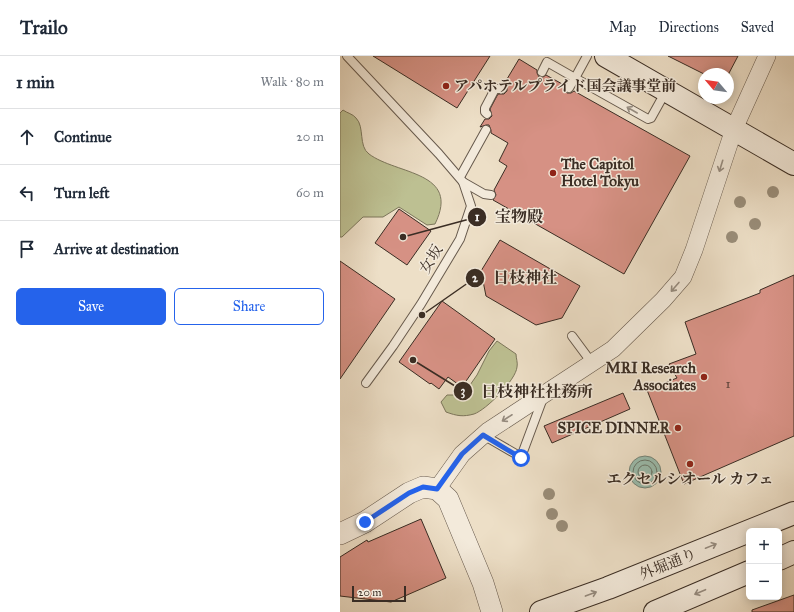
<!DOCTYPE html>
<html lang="en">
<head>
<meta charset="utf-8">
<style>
	:root { --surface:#fff; --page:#f2f2f3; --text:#1f2937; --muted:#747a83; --line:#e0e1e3; --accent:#2563eb }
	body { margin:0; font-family:"IM FELL Great Primer","Noto Serif JP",serif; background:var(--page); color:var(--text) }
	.controls { position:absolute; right:12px; bottom:12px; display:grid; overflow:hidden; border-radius:6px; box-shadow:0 2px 10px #0003 }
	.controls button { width:36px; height:36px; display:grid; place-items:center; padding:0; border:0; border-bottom:1px solid var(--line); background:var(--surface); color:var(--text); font:20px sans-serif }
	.compass { position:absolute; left:358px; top:12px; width:36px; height:36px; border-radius:50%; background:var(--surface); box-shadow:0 2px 10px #0003; rotate:299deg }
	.scale { position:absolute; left:12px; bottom:10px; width:54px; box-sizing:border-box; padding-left:4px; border:2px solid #3a2d24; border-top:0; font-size:11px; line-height:14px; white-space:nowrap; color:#3a2d24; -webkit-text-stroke:3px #f3eadb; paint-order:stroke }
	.stop { position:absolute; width:12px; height:12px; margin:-9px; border:3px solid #2563eb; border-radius:50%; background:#fff }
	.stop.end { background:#2563eb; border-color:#fff; box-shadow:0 1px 4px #0008 }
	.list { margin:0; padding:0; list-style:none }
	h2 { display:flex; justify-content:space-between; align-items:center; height:52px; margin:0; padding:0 16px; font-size:17px }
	h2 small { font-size:13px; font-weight:400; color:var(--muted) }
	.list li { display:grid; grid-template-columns:26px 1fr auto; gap:12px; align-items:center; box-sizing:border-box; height:56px; padding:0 16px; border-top:1px solid var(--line) }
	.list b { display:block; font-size:15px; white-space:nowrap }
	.list em { font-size:13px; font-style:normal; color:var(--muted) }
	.actions { display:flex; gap:8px; padding:12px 16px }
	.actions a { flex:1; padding:9px 0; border:1px solid var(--accent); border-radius:6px; text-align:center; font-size:14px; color:var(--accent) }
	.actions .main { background:var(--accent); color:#fff }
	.icon { flex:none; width:22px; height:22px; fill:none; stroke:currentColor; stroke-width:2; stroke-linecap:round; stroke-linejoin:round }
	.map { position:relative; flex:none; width:454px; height:556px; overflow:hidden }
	header { display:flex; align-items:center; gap:24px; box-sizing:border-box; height:56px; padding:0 20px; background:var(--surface); border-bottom:1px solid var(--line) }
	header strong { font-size:19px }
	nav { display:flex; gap:22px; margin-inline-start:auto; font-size:14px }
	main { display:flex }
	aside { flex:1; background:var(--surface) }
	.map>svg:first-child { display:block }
</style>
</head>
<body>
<header>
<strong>Trailo</strong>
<nav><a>Map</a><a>Directions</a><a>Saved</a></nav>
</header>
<main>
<aside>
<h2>1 min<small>Walk · 80 m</small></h2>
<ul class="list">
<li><svg class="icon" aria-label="ahead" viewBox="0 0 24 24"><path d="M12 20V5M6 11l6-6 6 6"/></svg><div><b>Continue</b></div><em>20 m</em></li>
<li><svg class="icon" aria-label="left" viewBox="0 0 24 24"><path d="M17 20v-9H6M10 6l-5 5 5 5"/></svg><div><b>Turn left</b></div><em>60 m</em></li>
<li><svg class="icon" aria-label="arrive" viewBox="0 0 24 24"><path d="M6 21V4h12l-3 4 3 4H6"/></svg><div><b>Arrive at destination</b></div></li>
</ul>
<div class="actions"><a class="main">Save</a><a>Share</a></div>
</aside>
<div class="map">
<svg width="454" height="556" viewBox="0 0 454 556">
	<rect width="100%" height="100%" fill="#eddfc7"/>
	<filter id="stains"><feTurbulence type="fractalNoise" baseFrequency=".005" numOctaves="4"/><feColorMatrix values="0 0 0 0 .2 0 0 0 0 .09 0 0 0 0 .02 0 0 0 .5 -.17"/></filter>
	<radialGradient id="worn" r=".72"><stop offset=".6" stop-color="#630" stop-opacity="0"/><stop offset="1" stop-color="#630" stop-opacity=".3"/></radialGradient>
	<g fill="#bdc092" stroke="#7c765b">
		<path d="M3,54C7,57 13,58 16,62C25,71 18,90 29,98C57,119 121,115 95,168L87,169L59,151L43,161H23L2,181H0V57Z"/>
		<path d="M157,285L176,298C176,302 178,307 177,311C176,324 146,354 134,358C123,361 117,360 106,356L101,346L107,339H123L137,319L149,295Z"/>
	</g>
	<circle fill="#9abdae" stroke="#748377" cx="305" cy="416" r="16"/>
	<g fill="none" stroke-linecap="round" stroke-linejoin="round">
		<g stroke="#6a7569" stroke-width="1">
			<circle cx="305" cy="416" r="12"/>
			<circle cx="305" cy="416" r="7"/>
		</g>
	</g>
	<g fill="#d69184" stroke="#3a2d24">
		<path d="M33,0H150L117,52Z"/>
		<path d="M328,0H398L388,19V18H364Z"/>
		<path d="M179,3L197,14V17L199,21H203L206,19L224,29V34L227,37H231L234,35L350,100L284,218L153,144L156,139L154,134L167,110L159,105L168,87L151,77V74L149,69H146L140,71L145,63H149L152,60L150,53L158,38H164L167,35V31L164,28Z"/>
		<path d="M59,153L91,175L67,209L35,187Z"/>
		<path d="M160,184L240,230L222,262L196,269L146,240L141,215Z"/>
		<path d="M0,205L55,243L0,323Z"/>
		<path d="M454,219V380L344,428L307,334L337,322L329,308L356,298L345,266L420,237V234Z"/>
		<path d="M102,245L155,283L122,331L108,321L99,333L91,327L90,328L59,306Z"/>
		<path d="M283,337L290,353L212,387L204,370Z"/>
		<path d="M81,463L106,522L51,546L0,540V501L27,484L28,486Z"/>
		<path d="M454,539V556H412V554Z"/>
	</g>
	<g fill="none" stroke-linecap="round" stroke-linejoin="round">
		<g stroke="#675a4d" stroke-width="10">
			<g id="service">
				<path d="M7,0L99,98L123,126L144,138L151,139"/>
				<path d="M247,0L235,22L308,63L311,62L326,35"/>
				<path d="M202,16L207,6L235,22L229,32"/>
				<path d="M147,58L145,56V52L155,33H162"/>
				<path d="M120,121L146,74"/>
				<path d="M232,280L252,307"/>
				<path d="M26,327L53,290L81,248L120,183L131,150L123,126"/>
				<path d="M143,379L181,401L203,342"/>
			</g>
		</g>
		<g stroke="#675a4d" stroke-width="18">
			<path id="minor" d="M97,433L122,398L148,375L273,293L323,244L343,221L354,194L394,73L427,0"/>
		</g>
		<g stroke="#675a4d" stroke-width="22">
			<path id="tertiary" d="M0,478L25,466L69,437L83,431L97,433L108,443L143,527L152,556"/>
		</g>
		<g stroke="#3a2d24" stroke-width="24">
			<g id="secondary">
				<path d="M266,0L454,108"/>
				<path d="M439,503L454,496"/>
				<path d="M201,556L268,532L454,457"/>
				<path d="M315,556L409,516"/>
			</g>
		</g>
		<use href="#service" stroke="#f3eadb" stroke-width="8"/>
		<use href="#minor" stroke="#f3eadb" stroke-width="17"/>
		<use href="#tertiary" stroke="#f3eadb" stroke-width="21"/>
		<use href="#secondary" stroke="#f3eadb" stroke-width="22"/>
	</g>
	<g fill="#998d79">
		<circle cx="433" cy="136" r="6"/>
		<circle cx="400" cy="146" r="6"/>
		<circle cx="415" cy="168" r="6"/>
		<circle cx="392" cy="181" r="6"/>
		<circle cx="209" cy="438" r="6"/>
		<circle cx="212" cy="458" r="6"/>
		<circle cx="222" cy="470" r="6"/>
	</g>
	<defs><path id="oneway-shaft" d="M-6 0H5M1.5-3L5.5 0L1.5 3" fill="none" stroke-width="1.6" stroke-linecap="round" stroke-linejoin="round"/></defs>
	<g stroke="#968c80">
		<use href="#oneway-shaft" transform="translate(292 54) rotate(-150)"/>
		<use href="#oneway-shaft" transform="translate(381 110) rotate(107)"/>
		<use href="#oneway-shaft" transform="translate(335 231) rotate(131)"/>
		<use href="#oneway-shaft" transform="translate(167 362) rotate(147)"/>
		<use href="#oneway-shaft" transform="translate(371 490) rotate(-22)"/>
		<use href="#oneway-shaft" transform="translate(360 536) rotate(157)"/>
		<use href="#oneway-shaft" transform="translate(251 538) rotate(-20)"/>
	</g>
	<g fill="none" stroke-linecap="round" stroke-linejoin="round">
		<path stroke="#2563eb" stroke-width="5" d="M25,466L69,437L83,431L97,433L122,398L143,379L181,402"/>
	</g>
	<g fill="#8f2418" stroke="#f3eadb" stroke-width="1.5">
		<circle cx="106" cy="30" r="4"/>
		<circle cx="213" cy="117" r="4"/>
		<circle cx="364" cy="321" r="4"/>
		<circle cx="338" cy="372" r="4"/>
		<circle cx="350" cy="408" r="4"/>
	</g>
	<g text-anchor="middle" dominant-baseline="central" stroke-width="3" stroke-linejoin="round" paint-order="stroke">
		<g font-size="13" fill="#61463c">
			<text x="388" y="328">1</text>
		</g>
		<g font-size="15" font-weight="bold" fill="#3a2d24" stroke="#f3eadb" text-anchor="start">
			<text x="114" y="30">アパホテルプライド国会議事堂前</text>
			<text x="221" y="108">The Capitol<tspan x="221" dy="17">Hotel Tokyu</tspan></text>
			<text x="356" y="312" text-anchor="end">MRI Research<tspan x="356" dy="17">Associates</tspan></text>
			<text x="330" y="372" text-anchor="end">SPICE DINNER</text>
			<text x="350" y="423" text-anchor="middle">エクセルシオール カフェ</text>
		</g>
		<g font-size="15" fill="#3a2d24" stroke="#f3eadb">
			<text transform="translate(91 203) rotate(-59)">女坂</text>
			<text transform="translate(328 508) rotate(-22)">外堀通り</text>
		</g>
	</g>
	<path fill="none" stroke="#3a2d24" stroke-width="1.5" d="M63 181L137 161M82 259L135 222M73 304L123 335"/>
	<g fill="#3a2d24" stroke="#f3eadb" stroke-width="1.5">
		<circle cx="63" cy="181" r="4"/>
		<circle cx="82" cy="259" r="4"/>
		<circle cx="73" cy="304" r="4"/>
		<circle cx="137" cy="161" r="10"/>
		<circle cx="135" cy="222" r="10"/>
		<circle cx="123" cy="335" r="10"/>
	</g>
	<g font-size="12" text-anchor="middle" font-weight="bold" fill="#fff">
		<text x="137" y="165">1</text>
		<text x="135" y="226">2</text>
		<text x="123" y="339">3</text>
	</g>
	<g font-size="16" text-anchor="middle" font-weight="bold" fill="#3a2d24" stroke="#f3eadb" stroke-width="3" stroke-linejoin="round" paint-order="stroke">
		<text x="179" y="166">宝物殿</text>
		<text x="185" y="227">日枝神社</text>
		<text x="197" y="341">日枝神社社務所</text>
	</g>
	<rect width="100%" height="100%" filter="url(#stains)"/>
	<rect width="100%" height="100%" fill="url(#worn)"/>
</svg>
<div class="controls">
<button>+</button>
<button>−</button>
</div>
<svg class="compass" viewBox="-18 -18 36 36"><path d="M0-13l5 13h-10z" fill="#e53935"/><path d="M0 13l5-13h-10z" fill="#747a83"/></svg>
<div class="scale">20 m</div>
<div class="stop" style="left:181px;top:402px"></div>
<div class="stop end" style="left:25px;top:466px"></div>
</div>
</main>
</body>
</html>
